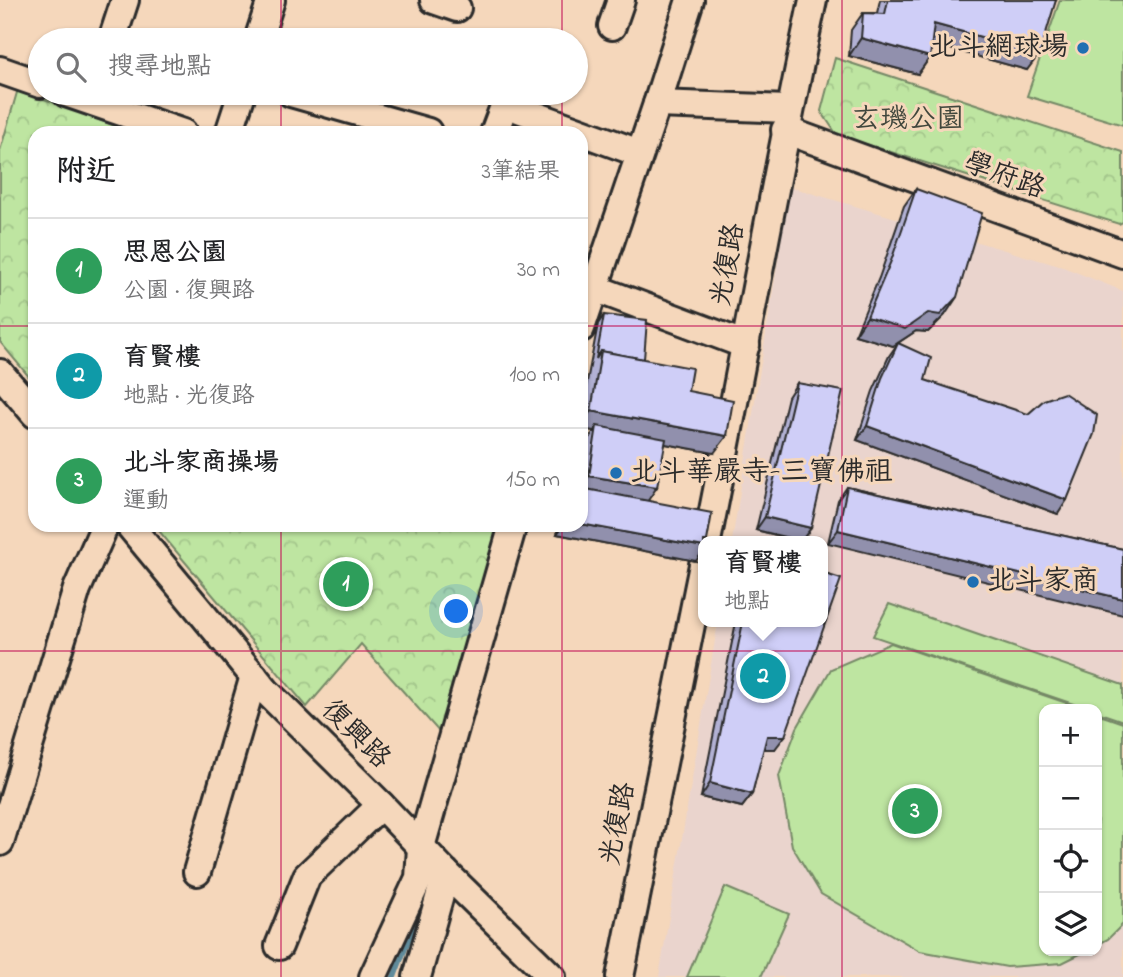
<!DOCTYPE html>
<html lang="zh-TW">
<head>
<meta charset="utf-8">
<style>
	:root { --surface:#fff; --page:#f2f2f2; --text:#202124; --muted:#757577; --line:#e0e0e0; --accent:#db2777 }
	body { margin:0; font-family:"Indie Flower","LXGW WenKai TC",sans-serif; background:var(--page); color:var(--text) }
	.controls { position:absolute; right:21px; bottom:21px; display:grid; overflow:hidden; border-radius:14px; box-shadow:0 2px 5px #0004 }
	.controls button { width:63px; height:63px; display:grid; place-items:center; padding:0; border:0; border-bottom:2px solid var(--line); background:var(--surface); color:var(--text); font:35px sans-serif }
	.you { position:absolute; left:457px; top:612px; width:24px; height:24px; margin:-18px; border:5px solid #fff; border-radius:50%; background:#1a73e8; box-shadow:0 0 0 10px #1a73e833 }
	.badge { display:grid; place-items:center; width:46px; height:46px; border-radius:50%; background:var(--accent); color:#fff; font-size:23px; font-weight:700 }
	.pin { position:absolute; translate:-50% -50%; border:4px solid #fff; box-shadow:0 2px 7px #0006 }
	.popup { position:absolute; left:698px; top:536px; width:130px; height:91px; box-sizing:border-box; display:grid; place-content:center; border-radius:14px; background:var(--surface); filter:drop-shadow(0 2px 5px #0005); font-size:23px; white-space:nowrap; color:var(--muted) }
	.popup b { font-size:26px; color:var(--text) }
	.popup::after { content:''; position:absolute; left:50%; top:100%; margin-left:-14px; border:14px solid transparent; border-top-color:var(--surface) }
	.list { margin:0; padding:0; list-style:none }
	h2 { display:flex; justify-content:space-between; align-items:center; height:91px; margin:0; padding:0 28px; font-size:30px }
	h2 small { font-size:23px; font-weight:400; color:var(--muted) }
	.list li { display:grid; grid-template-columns:46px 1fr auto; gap:21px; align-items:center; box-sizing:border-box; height:105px; padding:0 28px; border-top:2px solid var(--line) }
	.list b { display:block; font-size:26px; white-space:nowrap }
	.list p { margin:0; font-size:23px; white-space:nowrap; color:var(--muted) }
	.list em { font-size:23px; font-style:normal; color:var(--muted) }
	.icon { flex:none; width:38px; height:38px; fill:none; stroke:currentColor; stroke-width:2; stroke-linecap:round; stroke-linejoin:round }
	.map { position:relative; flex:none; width:1123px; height:977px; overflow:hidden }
	.search { position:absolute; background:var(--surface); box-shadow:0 2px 5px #0004; left:28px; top:28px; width:560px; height:77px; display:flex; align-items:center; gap:18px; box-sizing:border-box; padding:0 24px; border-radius:38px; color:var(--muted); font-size:26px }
	.panel { position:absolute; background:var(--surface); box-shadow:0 2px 5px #0004; left:28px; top:126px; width:560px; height:406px; border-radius:21px }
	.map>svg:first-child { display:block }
</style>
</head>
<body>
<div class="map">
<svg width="1123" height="977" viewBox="0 0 1123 977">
	<defs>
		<pattern id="park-crowns" width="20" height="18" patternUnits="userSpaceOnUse" patternTransform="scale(1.75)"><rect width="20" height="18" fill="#bee5a1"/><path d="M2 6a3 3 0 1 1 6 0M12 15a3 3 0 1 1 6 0" fill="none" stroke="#a3c58b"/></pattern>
	</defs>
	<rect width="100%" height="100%" fill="#f5d7bb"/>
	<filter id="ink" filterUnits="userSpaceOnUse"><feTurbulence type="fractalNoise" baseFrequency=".0143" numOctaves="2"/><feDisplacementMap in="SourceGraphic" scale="14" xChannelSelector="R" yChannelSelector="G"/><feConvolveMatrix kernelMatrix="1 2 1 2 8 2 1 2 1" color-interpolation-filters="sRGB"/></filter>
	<g filter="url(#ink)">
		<path fill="#ead4cd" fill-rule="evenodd" d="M790,187L1063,267L1123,291V976L1122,977H659L718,622H822V541H732ZM1044,709H1097V951H1044Z"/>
		<g fill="url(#park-crowns)" stroke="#748866" stroke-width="2">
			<path d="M835,58L1123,152V222L1119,224L837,135L821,111Z"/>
			<path d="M18,89L134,133H35V384L0,342V151Z"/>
			<path d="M154,525H506L441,734L361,644L307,707Z"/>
		</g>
		<g fill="#bee5a1" stroke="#748866" stroke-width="2">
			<path d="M1060,0H1123V125L1027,96Z"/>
			<path d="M889,604L1123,685V721L1097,712V709H1088L873,636Z"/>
			<path d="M891,643L1084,709H1044V951H1086L1062,963L1007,967L920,951L821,894L792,846L779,776L797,728L831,669Z"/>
			<path d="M1097,714L1123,723V924L1108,939L1097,945Z"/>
			<path d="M725,887L789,914L761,977H687Z"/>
		</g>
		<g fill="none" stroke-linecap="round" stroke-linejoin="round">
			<path stroke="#608b9b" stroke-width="6" d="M394,977L421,906"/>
			<g stroke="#2b2b2b" stroke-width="32">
				<g id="minor">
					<path d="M434,0L457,8"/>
					<path d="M612,26L621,0"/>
					<path d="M112,40L125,0"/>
					<path d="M258,40L271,0"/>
					<path d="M0,70L40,84"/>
					<path d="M66,93L183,133"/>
					<path d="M291,93L428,132"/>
					<path d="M505,104L639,153"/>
					<path d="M657,104L790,109"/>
					<path d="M785,130L1123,254"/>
					<path d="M229,133L242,93"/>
					<path d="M494,133L509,93"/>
					<path d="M581,283L746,345"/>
					<path d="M581,328L657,104L690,0"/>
					<path d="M0,373L35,414"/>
					<path d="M129,525L266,691L381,805L446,873L552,977"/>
					<path d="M707,541C743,361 775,180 813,0"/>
					<path d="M0,842L77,589L105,525"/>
					<path d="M197,872L254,676"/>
					<path d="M279,946L307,876L381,805"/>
					<path d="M373,977L419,878L421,847L513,525"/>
					<path d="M417,977L446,873"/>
					<path d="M620,977L704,560"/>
				</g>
			</g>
			<use href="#minor" stroke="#f5d7bb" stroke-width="26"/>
		</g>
		<g fill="#b2b1d4" stroke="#2b2b2b" stroke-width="2">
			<path d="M880,0H1056L1027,70L932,44L930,57L918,74L849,56L851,30L863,13H877Z"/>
			<path d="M916,189L945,315L928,332L916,331L898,343L925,380L1058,514L857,440L873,391L889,356L898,343L893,346L855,335L879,278L904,206Z"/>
			<path d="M604,315L644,359L688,391L714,453L665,444L647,501L696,561L557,534L559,525H581V468L585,444L594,431L581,429V413L598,324Z"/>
			<path d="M797,383L811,528L801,541L756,530L788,397Z"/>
			<path d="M847,487L1123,549L828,543L838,500Z"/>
			<path d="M736,622H822L775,749H763L752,794L742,807L701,797Z"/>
		</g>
		<g fill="#9190ad" stroke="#2b2b2b" stroke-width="2">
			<path d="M934,24L1040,53L1027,70L922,41Z"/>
			<path d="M861,38L930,57L918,74L849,56Z"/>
			<path d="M957,297L945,315L928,332L916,331L893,346L855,335L867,317L928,313Z"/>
			<path d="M591,411L727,436L714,453L596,431L597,426L594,431L581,429V424Z"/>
			<path d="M867,426L1067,500L1058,514L857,440Z"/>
			<path d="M589,476L657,487L645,505L581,494V487Z"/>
			<path d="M765,517L811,528L801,541L756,530Z"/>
			<path d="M581,524L704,547V550L696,561L557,534L564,525H581Z"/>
			<path d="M838,530L1123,599V615L828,543Z"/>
			<path d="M767,736H785L775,749H757Z"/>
			<path d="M710,783L752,794L742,807L701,797Z"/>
		</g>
		<g fill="#cfcef7" stroke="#2b2b2b" stroke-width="2">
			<path d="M888,0H1056L1040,53L934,24L930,57L861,38L863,13L885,14Z"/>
			<path d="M916,189L982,213L957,297L940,315L928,313L905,329L867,317L891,261Z"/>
			<path d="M604,315L647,320L644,359L601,351L596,359Z"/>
			<path d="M898,343L931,358L925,380L1028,414L1044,400L1064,393L1097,415L1094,434L1067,500L867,426L882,378Z"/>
			<path d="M601,351L692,368L688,391L733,400L727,436L591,411Z"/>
			<path d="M797,383L843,391L811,528L765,517Z"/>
			<path d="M597,426L666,439L657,487L589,476Z"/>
			<path d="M847,487L1123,549V599L838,530Z"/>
			<path d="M581,488L712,513L707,541H704V547L581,524Z"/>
			<path d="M822,573L841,579L785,736H767L752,794L710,783L743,622H822Z"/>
		</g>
	</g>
	<path fill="none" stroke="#c2185b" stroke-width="2" stroke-opacity="0.55" d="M281,0V40M562,0V40M842,0V977M281,93V133M562,93V133M0,326H35M581,326H1123M281,525V977M562,525V977M0,651H1123"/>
	<g fill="#1f6fb2" stroke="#f5d7bb" stroke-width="2.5">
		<circle cx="1083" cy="48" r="7"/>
		<circle cx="616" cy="473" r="7"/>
		<circle cx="973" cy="582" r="7"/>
	</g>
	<g text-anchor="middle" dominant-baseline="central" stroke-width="6" stroke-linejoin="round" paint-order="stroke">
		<g font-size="28" fill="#2b2b2b" stroke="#f5d7bb" text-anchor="start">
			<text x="1069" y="48" text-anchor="end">北斗網球場</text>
			<text x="630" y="473">北斗華嚴寺-三寶佛祖</text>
			<text x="987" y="582">北斗家商</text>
		</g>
		<g font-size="28" fill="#41473d" stroke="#f5d7bb">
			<text x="908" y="120">玄璣公園</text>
		</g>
		<g font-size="28" fill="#2b2b2b" stroke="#f5d7bb">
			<text transform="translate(1004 177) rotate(20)">學府路</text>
			<text transform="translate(729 265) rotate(-80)">光復路</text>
			<text transform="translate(355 735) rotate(45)">復興路</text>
			<text transform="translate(619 824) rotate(-79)">光復路</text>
		</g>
	</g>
</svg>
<div class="controls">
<button>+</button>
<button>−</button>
<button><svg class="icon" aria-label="locate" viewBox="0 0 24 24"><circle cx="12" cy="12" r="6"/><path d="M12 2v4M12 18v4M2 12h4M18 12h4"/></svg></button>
<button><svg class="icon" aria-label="layers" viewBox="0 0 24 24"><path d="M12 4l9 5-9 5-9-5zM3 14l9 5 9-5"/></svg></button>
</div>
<div class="you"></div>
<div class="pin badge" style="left:346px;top:584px;background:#2e9e5b">1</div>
<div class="pin badge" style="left:763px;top:676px;background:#0f9aa8">2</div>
<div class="popup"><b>育賢樓</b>地點</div>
<div class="pin badge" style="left:915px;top:811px;background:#2e9e5b">3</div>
<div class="search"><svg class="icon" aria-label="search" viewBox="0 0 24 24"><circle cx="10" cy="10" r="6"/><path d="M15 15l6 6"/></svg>搜尋地點</div>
<section class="panel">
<h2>附近<small>3筆結果</small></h2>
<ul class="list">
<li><span class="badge" style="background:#2e9e5b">1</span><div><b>思恩公園</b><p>公園 · 復興路</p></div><em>30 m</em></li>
<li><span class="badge" style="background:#0f9aa8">2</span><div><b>育賢樓</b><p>地點 · 光復路</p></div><em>100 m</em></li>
<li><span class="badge" style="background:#2e9e5b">3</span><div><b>北斗家商操場</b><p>運動</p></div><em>150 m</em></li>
</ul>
</section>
</div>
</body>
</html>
